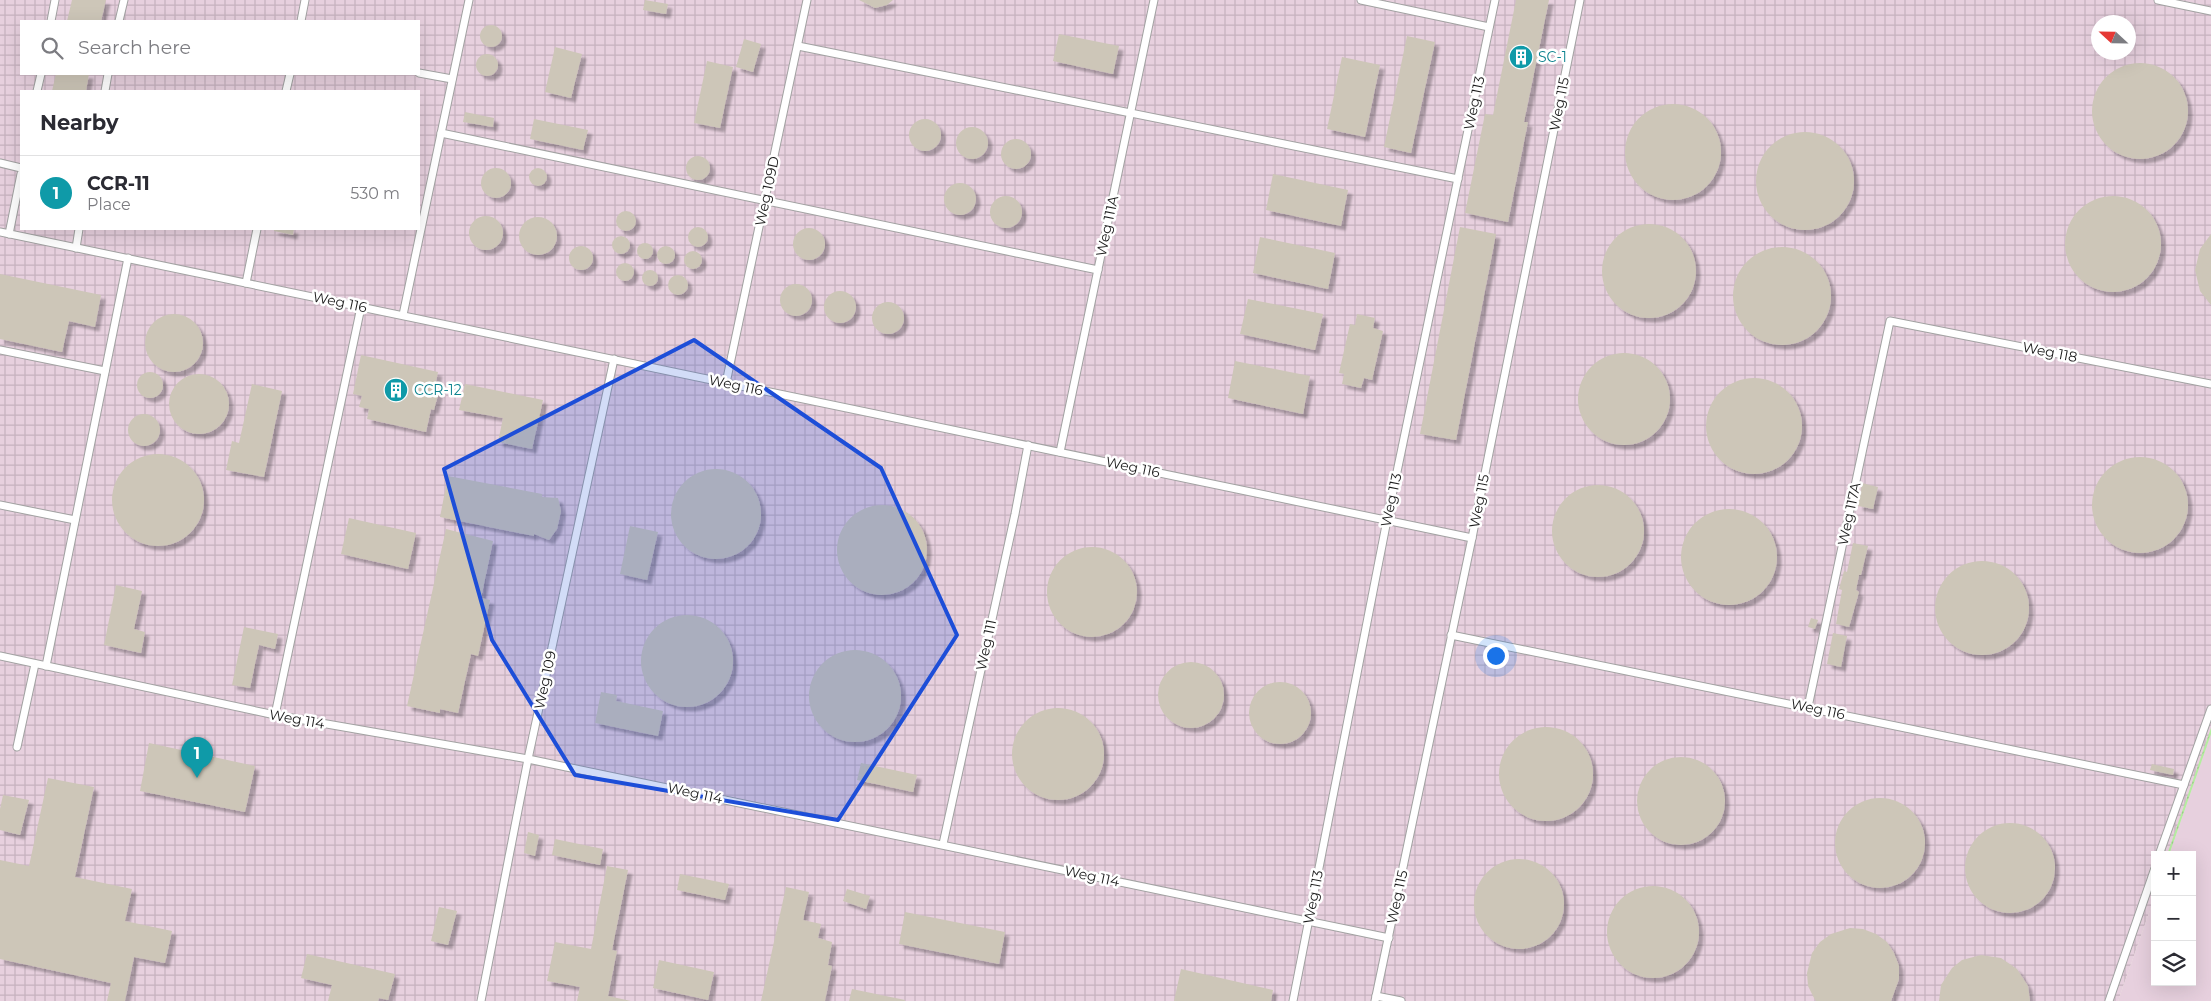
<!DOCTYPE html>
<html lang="en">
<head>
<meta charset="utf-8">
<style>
	:root { --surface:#fff; --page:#f2f2f3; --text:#2b2b33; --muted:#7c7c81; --line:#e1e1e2; --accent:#db2777 }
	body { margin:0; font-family:Montserrat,sans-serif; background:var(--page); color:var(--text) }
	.controls { position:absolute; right:15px; bottom:15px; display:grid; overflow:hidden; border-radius:0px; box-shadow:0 5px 20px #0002 }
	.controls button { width:45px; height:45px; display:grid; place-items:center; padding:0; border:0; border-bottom:1px solid var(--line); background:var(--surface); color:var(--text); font:25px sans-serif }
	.compass { position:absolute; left:2091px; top:15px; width:45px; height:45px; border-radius:50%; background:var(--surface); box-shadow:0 5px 20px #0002; rotate:292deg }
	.you { position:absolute; left:1495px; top:655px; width:18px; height:18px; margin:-12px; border:4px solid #fff; border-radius:50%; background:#1a73e8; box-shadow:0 0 0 8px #1a73e833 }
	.badge { display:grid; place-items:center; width:32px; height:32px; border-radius:50%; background:var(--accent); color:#fff; font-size:16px; font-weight:700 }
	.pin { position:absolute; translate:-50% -41px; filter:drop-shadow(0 1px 2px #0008) }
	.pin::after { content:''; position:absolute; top:26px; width:18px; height:15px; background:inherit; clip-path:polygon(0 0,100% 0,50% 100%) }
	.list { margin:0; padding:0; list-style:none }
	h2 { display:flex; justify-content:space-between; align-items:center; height:65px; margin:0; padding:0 20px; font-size:21px }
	h2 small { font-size:16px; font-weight:400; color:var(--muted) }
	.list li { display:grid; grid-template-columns:32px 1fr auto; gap:15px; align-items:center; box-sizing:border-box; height:75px; padding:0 20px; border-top:1px solid var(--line) }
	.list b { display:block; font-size:19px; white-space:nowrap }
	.list p { margin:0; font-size:16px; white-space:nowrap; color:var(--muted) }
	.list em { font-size:16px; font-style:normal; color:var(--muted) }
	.icon { flex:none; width:28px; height:28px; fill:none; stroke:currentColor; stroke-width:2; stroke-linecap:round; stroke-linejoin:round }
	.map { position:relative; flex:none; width:2211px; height:1001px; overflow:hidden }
	.search { position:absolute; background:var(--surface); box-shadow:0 5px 20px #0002; left:20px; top:20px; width:400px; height:55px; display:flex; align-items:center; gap:12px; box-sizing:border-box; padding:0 18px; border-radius:0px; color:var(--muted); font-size:19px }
	.panel { position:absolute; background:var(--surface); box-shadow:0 5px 20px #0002; left:20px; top:90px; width:400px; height:140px; border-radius:0px }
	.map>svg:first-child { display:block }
</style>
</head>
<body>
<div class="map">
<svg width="2211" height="1001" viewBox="0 0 2211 1001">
	<defs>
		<pattern id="industrial-grid" width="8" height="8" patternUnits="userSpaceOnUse" patternTransform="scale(1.25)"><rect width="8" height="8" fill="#e7d0de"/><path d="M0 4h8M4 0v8" fill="none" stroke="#c6b2be"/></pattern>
		<pattern id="grass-dots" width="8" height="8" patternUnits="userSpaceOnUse" patternTransform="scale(1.25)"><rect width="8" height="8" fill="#b4ed9f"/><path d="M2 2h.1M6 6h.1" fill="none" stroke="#9acb88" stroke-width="1.8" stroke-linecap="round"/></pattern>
		<filter id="shadow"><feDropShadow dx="4.5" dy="4.5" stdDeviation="1" flood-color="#0004"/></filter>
	</defs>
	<rect width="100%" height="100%" fill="#eeecdf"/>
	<path fill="url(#industrial-grid)" fill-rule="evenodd" d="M0,0H2211V734L2169,855H2155V896L2118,1001H0ZM21,21H419V74H21ZM2098,22H2128V52H2098ZM21,91H419V229H21Z"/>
	<path fill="#e7d0de" d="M2211,734V1001H2118L2155,896V982H2192V855H2169Z"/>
	<path fill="url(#grass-dots)" d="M2211,728V734L2169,855H2167Z"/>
	<g fill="#cdc6b8" filter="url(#shadow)">
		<path d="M72,0H106L101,21H67Z"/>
		<path d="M645,0L668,4L666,14L643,10Z"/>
		<path d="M859,0H893L887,5L875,8Z"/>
		<path d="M1516,0H1549L1524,122H1528L1508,222L1465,213L1485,114L1493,115Z"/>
		<circle cx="491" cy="36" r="11"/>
		<path d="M1059,34L1119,46L1113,74L1053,61Z"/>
		<path d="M1407,36L1435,42L1411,153L1384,147Z"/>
		<path d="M744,39L761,44L753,72L736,67Z"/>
		<path d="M555,47L582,54L571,98L545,92Z"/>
		<circle cx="487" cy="65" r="11"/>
		<path d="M1342,57L1380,65L1365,137L1327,129Z"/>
		<path d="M707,61L733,67L720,128L694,123Z"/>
		<circle cx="2140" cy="111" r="48"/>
		<path d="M56,74H89L86,91H52Z"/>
		<circle cx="1673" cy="152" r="48"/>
		<path d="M465,112L494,118L493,127L463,122Z"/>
		<path d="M534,119L588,130L583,150L530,139Z"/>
		<circle cx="925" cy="135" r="16"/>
		<circle cx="972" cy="143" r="16"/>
		<circle cx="1805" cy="181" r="49"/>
		<circle cx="1016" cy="154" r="15"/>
		<circle cx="698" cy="168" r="12"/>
		<circle cx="496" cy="183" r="15"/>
		<circle cx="538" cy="177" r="9"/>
		<path d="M1273,174L1348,190L1341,226L1266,210Z"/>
		<circle cx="960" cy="199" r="16"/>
		<circle cx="1006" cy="212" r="16"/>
		<circle cx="2113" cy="244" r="48"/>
		<circle cx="626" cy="221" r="10"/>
		<circle cx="486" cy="233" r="17"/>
		<circle cx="538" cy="236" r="19"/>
		<circle cx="1649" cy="271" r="47"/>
		<path d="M1460,227L1496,234L1456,440L1420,434Z"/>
		<circle cx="698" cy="237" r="10"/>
		<circle cx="809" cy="244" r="16"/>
		<path d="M274,229H294L293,235L274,231Z"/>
		<path d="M2211,234V305L2200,291L2195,270L2200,249Z"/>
		<circle cx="621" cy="245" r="9"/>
		<path d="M1260,237L1335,253L1328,289L1253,273Z"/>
		<circle cx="645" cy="251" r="8"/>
		<circle cx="666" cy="255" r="9"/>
		<circle cx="581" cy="258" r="12"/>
		<circle cx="1782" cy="296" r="49"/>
		<circle cx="693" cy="260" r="9"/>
		<circle cx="625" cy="272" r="9"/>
		<circle cx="650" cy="278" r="8"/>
		<path d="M0,274L101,295L95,327L69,321L62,352L0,339Z"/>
		<circle cx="678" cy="285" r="10"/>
		<circle cx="796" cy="300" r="16"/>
		<circle cx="840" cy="307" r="16"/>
		<path d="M1248,299L1323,314L1315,350L1240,334Z"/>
		<circle cx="888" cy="318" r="16"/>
		<circle cx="174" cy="343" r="29"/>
		<path d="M1357,314L1375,318L1373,328L1383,331L1372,380L1364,378L1361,388L1342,384L1344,374L1339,373L1350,324L1355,325Z"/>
		<circle cx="1624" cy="399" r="46"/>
		<path d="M361,355L438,372L435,386L440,387L434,410L431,409L426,432L367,419L369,409L359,407L362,396L353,394Z"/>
		<path d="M1235,361L1310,376L1303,414L1228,398Z"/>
		<circle cx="150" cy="385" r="13"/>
		<circle cx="199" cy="404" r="30"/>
		<circle cx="1754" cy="426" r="48"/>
		<path d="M252,384L282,391L264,477L226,470L232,441L239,443Z"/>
		<path d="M465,384L543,400L532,449L498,442L503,418L459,410Z"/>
		<circle cx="144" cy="430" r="16"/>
		<circle cx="158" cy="500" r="46"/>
		<circle cx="2140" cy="505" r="48"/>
		<circle cx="716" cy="514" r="45"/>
		<path d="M448,476L542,494V497L558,498L561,511L557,529L549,540L534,534V536L440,517Z"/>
		<path d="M1862,483L1878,487L1873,509L1858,506Z"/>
		<circle cx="1598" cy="531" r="46"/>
		<circle cx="882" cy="550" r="45"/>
		<circle cx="1729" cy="557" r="48"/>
		<path d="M349,518L416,533L408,569L341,554Z"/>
		<path d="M630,526L658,532L647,580L620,574Z"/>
		<path d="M446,529L493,541L481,598L490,600L478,656L471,654L458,713L440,709V713L407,706Z"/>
		<path d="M1853,543L1868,546L1861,575H1859L1856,590L1859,592L1849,627L1836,624L1842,590L1839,589L1844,571L1847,572Z"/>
		<circle cx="1092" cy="592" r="45"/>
		<circle cx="1982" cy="608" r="47"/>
		<path d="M116,585L142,591L134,629L145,632L141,653L104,645Z"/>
		<circle cx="687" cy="661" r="46"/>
		<path d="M1811,618L1818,620L1815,629L1808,627Z"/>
		<path d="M244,627L278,634L275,649L259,645L250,688L232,685Z"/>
		<path d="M1833,633L1847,636L1841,667L1827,664Z"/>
		<circle cx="855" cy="696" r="46"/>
		<circle cx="1191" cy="695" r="33"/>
		<circle cx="1280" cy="713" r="31"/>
		<path d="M601,692L617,695L616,701L663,711L658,736L595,723Z"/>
		<circle cx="1058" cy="754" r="46"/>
		<circle cx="1546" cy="774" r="47"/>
		<path d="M149,743L255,766L245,812L140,791Z"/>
		<circle cx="1681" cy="801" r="44"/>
		<path d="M861,763L917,775L913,792L857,780Z"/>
		<path d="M2152,764L2174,769L2173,775L2150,770Z"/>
		<path d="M48,778L94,787L75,877L132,889L125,921L172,931L165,963L134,957L125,1001H107L111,983L0,959V860L29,866Z"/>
		<path d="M3,795L29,800L20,835L0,830V809Z"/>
		<circle cx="1880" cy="843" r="45"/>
		<circle cx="2010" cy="868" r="45"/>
		<path d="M528,832L539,835L535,856L524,853Z"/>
		<path d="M555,839L603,849L600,865L552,855Z"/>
		<circle cx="1519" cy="904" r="45"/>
		<path d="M607,866L628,870L612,950L617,951L608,996L631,1001H577L580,987L547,981L555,942L591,949Z"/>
		<path d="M680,874L729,884L725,900L677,890Z"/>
		<circle cx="1653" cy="932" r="46"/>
		<path d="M786,887L809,892L803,920L821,924L818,938L832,942L828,965L832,966L825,1001H761Z"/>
		<path d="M847,889L870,896L866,909L843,901Z"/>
		<path d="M439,907L457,911L448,945L431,941Z"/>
		<path d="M905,912L1005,932L999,964L899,944Z"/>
		<path d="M1850,928L1863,929L1876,934L1887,942L1894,953L1899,966V979L1891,1001H1816L1814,998L1808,986L1807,973L1812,953L1820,942L1831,934Z"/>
		<path d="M307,954L395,974L388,1000L379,998L378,1001H328L332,985L301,978Z"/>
		<path d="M1981,955L2001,958L2017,969L2028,986L2030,1001H1939L1941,985L1952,968L1962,960Z"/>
		<path d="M659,960L714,972L708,1000L653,988Z"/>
		<path d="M1181,969L1273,990L1271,1001H1174Z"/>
		<path d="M852,989L905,1000V1001H849Z"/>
	</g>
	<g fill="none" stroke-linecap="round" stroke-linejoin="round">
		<g stroke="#a2a2a2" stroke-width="9">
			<g id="service">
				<path d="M1361,0L1489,27"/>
				<path d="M2158,0L2211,11"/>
				<path d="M51,21L55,0"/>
				<path d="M119,21L124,0"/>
				<path d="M301,21L305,0"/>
				<path d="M798,46L1458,179"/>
				<path d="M419,73L452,79"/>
				<path d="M37,91L41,74"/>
				<path d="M105,91L108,74"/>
				<path d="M286,91L290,74"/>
				<path d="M441,133L1098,270"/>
				<path d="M0,163L21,168"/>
				<path d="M0,232L1472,538"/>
				<path d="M9,234L21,174"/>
				<path d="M76,248L79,229"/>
				<path d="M246,283L257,229"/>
				<path d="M403,315L469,0"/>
				<path d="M0,350L105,371"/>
				<path d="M726,383L807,0"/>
				<path d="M1060,452L1154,0"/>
				<path d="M0,505L75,520"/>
				<path d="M1451,635L2184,785"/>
				<path d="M0,656L275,715L528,759L1389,938"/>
				<path d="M46,666L128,258"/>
				<path d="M1808,707L1890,321L2211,384"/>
				<path d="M275,715L361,307"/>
				<path d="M17,747L35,664"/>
				<path d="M943,844L1015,514L1028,445"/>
				<path d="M2159,855L2211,709"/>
				<path d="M1376,996L1401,1001"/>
				<path d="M481,1001L528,759L614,359"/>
				<path d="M1293,1001L1387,520L1495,0"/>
				<path d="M1375,1001L1472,538L1580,0"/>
				<path d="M2109,1001L2155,868"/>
			</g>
		</g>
		<use href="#service" stroke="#fff" stroke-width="7"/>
	</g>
	<path fill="#1d4ed8" fill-opacity="0.2" stroke="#1d4ed8" stroke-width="4" stroke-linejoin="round" d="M694,340L881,468L957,635L838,820L575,775L492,640L444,469Z"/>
	<defs>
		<g id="building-disc" transform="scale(1.25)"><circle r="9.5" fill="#0f9aa8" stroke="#fff"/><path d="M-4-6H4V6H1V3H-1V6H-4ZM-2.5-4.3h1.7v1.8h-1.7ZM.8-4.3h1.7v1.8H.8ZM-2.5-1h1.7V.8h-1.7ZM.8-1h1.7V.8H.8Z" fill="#fff"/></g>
	</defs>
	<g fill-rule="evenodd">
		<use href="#building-disc" x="1521" y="57"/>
		<use href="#building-disc" x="396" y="390"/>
	</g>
	<g text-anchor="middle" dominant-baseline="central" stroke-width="5" stroke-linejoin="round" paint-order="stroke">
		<g font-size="14" fill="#0d838f" stroke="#fff" text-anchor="start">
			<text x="1538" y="57">SC-1</text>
			<text x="414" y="390">CCR-12</text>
		</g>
		<g font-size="14" fill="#1b1b1b" stroke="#fff">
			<text transform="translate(1474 103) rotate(-78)">Weg 113</text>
			<text transform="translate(1559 104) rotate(-79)">Weg 115</text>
			<text transform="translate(767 191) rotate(-78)">Weg 109D</text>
			<text transform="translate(1107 226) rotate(-78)">Weg 111A</text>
			<text transform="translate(340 302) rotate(12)">Weg 116</text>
			<text transform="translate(2050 352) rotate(11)">Weg 118</text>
			<text transform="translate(736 385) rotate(12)">Weg 116</text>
			<text transform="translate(1133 467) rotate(12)">Weg 116</text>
			<text transform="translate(1391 500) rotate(-78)">Weg 113</text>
			<text transform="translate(1479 501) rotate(-79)">Weg 115</text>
			<text transform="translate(1849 514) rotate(-78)">Weg 117A</text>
			<text transform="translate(986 645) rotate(-78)">Weg 111</text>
			<text transform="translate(545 680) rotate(-78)">Weg 109</text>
			<text transform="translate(1818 709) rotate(12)">Weg 116</text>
			<text transform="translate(297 719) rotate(10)">Weg 114</text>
			<text transform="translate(695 793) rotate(12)">Weg 114</text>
			<text transform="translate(1092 876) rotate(12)">Weg 114</text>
			<text transform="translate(1313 897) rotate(-79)">Weg 113</text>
			<text transform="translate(1397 897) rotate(-78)">Weg 115</text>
		</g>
	</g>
</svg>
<div class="controls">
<button>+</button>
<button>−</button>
<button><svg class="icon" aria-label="layers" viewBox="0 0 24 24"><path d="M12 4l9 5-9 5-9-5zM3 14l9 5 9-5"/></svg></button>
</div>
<svg class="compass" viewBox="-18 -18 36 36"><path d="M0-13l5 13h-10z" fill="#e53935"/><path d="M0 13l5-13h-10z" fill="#7c7c81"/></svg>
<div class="you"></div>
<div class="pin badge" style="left:197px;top:778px;background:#0f9aa8">1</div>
<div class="search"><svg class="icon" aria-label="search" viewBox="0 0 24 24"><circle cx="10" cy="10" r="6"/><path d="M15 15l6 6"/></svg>Search here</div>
<section class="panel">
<h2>Nearby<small></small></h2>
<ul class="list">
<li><span class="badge" style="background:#0f9aa8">1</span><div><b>CCR-11</b><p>Place</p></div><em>530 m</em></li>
</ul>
</section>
</div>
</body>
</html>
